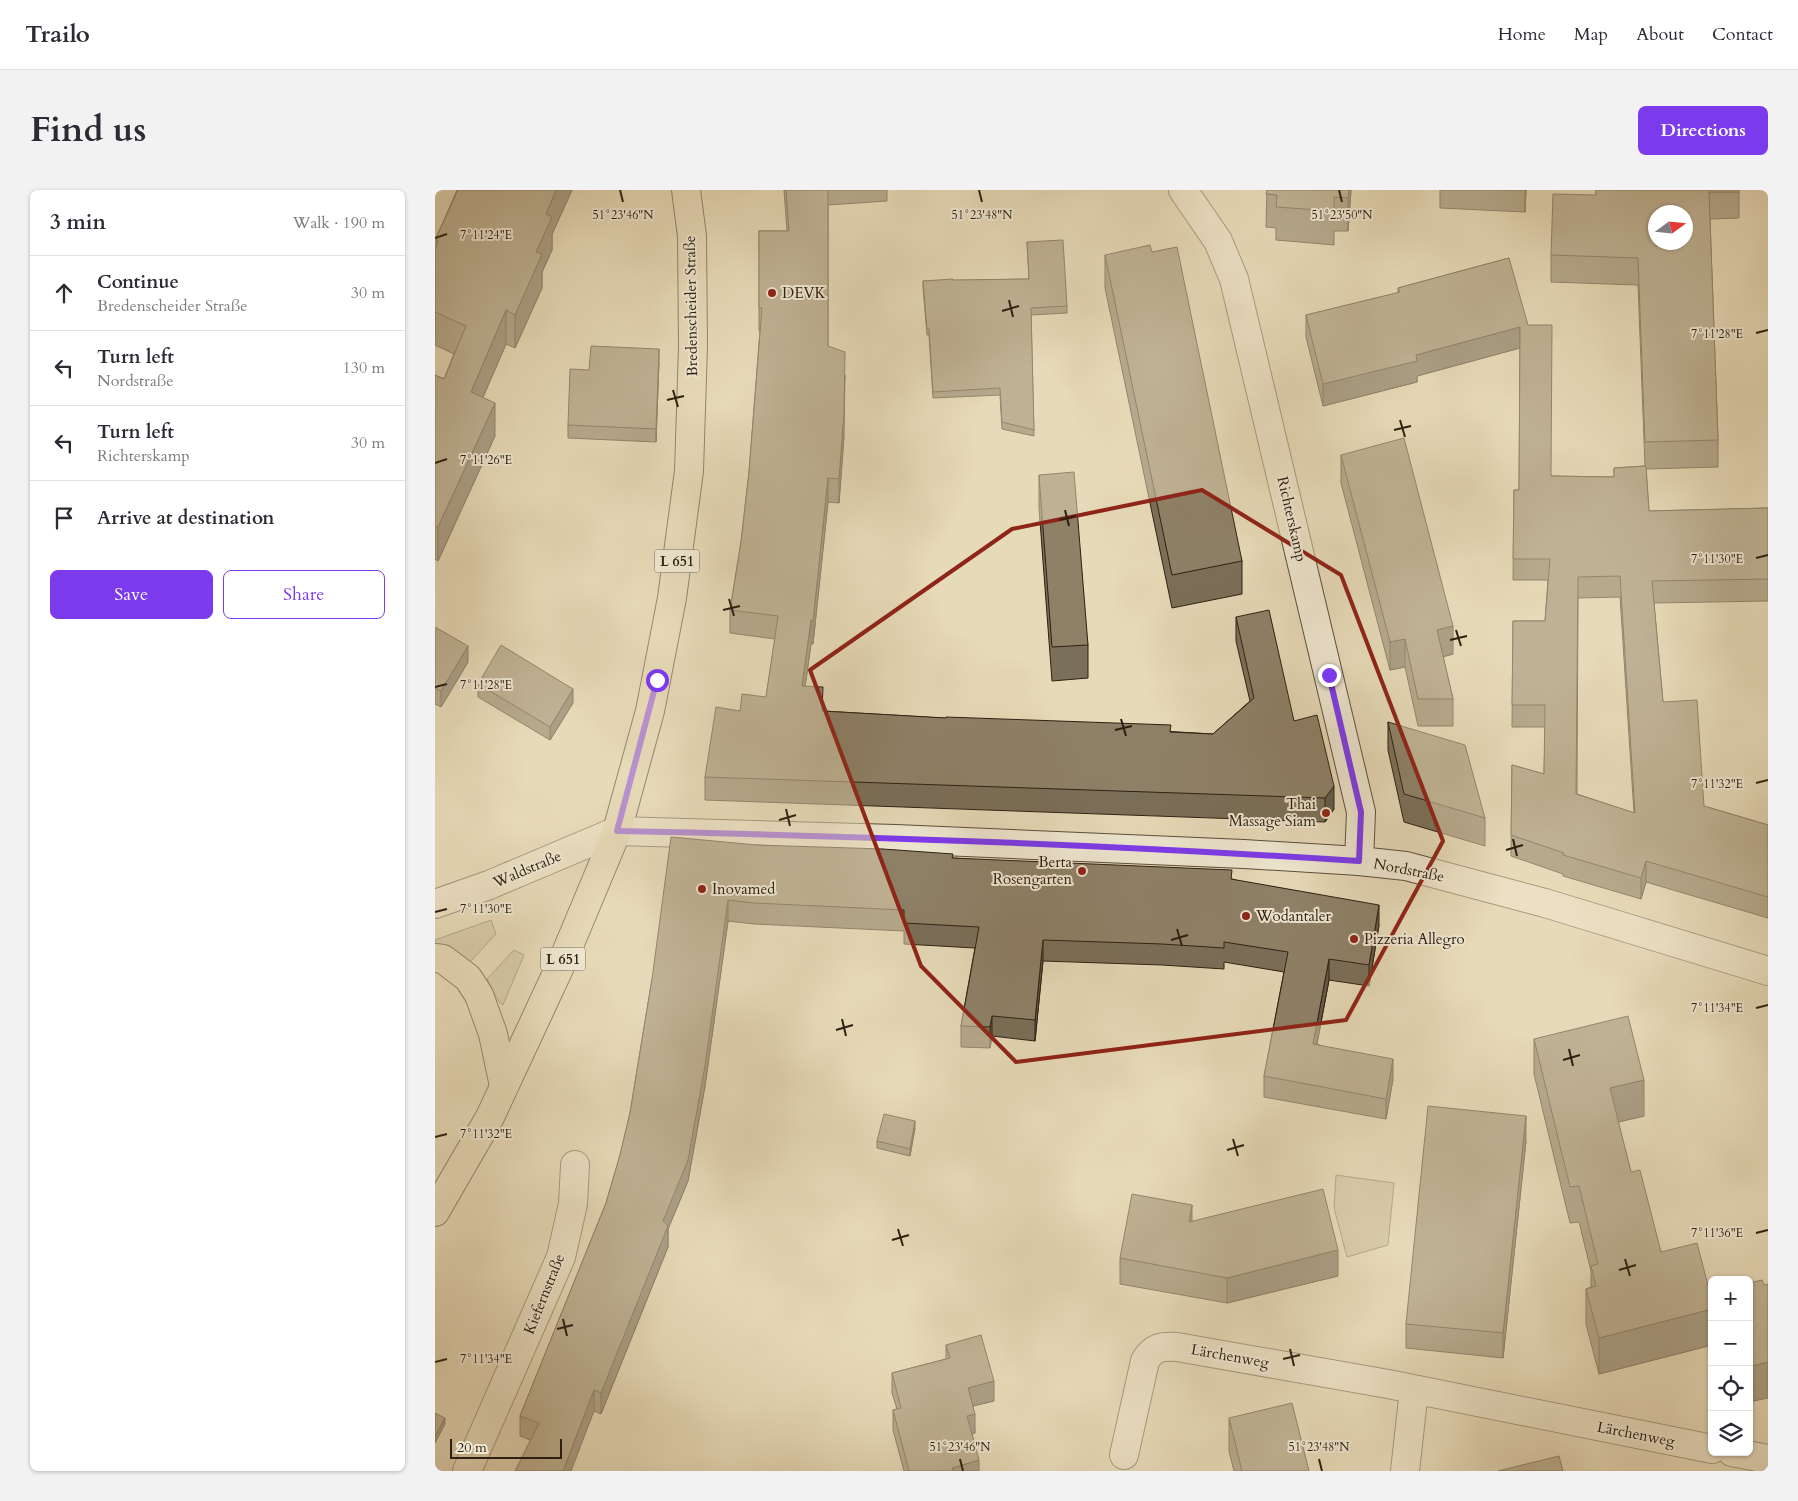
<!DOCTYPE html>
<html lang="en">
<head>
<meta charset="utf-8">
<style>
	:root { --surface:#fff; --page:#f2f2f3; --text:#2b2b33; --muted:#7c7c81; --line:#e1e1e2; --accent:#7c3aed }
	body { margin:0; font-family:Cardo,serif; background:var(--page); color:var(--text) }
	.controls { position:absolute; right:15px; bottom:15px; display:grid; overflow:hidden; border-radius:8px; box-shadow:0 1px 4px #0004 }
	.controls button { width:45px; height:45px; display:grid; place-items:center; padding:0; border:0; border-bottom:1px solid var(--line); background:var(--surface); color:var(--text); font:25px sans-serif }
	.compass { position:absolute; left:1213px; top:15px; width:45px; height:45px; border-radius:50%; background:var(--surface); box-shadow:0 1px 4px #0004; rotate:75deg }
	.scale { position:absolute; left:15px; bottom:12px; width:112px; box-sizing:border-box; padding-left:5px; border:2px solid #2d2012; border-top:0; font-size:14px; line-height:18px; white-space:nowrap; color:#2d2012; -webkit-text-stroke:4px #efe7d1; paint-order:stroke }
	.stop { position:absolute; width:15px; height:15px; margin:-11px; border:4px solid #7c3aed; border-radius:50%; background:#fff }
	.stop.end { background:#7c3aed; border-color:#fff; box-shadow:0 1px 5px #0008 }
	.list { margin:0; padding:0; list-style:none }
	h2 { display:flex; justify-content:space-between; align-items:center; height:65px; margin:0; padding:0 20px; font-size:21px }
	h2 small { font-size:16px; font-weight:400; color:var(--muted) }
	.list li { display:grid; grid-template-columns:32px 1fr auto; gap:15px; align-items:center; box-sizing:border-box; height:75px; padding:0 20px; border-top:1px solid var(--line) }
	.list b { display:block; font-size:19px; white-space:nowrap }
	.list p { margin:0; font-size:16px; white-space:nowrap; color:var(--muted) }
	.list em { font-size:16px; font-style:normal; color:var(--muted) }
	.actions { display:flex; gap:10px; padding:15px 20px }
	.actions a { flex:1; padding:11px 0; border:1px solid var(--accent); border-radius:8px; text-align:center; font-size:18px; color:var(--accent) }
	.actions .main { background:var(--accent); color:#fff }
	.icon { flex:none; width:28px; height:28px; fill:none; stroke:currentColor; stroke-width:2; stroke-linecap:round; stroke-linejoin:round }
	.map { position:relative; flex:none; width:1333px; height:1281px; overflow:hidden; border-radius:8px }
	header { display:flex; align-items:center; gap:30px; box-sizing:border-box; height:70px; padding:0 25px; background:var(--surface); border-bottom:1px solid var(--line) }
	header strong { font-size:24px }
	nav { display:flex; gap:28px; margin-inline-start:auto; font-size:18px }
	.intro { display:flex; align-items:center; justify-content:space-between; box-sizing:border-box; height:120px; padding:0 30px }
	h1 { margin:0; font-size:35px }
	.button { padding:12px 22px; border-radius:8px; background:var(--accent); color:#fff; font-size:18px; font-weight:700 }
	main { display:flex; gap:30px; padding:0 30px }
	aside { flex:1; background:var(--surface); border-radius:8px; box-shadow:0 1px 4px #0004 }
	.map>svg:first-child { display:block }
</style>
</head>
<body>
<header>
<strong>Trailo</strong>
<nav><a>Home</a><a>Map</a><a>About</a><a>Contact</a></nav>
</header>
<div class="intro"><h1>Find us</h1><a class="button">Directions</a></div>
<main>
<aside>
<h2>3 min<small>Walk · 190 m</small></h2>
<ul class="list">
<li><svg class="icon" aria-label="ahead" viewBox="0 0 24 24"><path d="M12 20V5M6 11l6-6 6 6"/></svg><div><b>Continue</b><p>Bredenscheider Straße</p></div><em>30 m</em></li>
<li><svg class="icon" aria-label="left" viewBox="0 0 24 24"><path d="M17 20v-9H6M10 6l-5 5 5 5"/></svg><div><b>Turn left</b><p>Nordstraße</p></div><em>130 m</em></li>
<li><svg class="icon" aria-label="left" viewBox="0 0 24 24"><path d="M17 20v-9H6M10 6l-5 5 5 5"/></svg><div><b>Turn left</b><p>Richterskamp</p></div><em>30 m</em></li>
<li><svg class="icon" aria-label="arrive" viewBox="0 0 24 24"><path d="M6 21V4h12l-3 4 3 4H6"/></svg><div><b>Arrive at destination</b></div></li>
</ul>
<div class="actions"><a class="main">Save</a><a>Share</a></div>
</aside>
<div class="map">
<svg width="1333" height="1281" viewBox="0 0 1333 1281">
	<rect width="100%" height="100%" fill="#e7dab8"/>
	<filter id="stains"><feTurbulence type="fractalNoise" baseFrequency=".004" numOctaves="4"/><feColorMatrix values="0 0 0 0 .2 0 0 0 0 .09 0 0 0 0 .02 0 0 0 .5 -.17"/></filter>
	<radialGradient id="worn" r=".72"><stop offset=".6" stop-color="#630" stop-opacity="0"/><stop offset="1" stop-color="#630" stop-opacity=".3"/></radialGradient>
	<g fill="#c7ba9c" stroke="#7a6d57">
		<path d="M56,730L61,744L34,773L0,754V750Z"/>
		<path d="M79,760L89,765L68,815L64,812L52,789Z"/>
		<path d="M901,985L959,993L953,1055L912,1067L899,1018Z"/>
	</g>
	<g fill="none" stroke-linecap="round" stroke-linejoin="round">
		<g stroke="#5c4e3c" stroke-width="30">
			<g id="street">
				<path d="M748,0L783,51L799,89L926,622L924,671"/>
				<path d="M0,714L54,695L182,641L461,649L809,664L924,671L971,676L1110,713L1333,781"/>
				<path d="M1297,1262L1333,1269"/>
				<path d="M689,1265L710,1171C718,1157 727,1156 742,1157L953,1194L1277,1259"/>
				<path d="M32,1281L126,1067L138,1014L140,975"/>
				<path d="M970,1281L979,1200"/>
			</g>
		</g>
		<g stroke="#2d2012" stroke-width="30">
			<g id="primary">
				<path d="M0,768L8,769L33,788L44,805L58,844L69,896"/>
				<path d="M0,1022L55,927L128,770L182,641L215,521L237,408L254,281L258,156L257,46L251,0"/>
			</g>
		</g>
		<use href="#street" stroke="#efe7d1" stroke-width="28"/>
		<use href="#primary" stroke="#e7dab8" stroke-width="28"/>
	</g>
	<g fill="#7a6f59" stroke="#2d2012" fill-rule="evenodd">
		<path d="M22,0H137L117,44V60L107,82V98L80,158L71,154L48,207L60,246L3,371L0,369V185L9,189L19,164L0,155L1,48Z"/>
		<path d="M349,0H452V11L393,15V156L409,246L404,313L393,312L378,454H376L370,496L388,521L778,544L815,511L801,451V427L859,531L899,619L890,632L270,610V587L305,521L331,507L340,449L295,443V420L306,352L314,282L325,141H324V41H352Z"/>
		<path d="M832,0H916L913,41H899V55L841,50V38L831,37Z"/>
		<path d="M1005,0H1091L1090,22L1005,18Z"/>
		<path d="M1161,0L1304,2V28L1275,29L1283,250V277L1211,279L1214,321L1333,318V411L1219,413L1228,512L1269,616L1333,635V728L1211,692L1206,709L1128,686V684L1076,666L1077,575L1109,584L1110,537H1077L1078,431H1110L1113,390H1078L1079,300H1084L1085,158L982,186V192L888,216L871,147V125L963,103V98L1074,68L1116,286L1179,287V278L1210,276L1203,95L1116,92V65L1161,5ZM1185,407L1199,623L1142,604L1143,408Z"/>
		<path d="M592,52L632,116V123L596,125L599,246L567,239L565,205L498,208L494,145H492L488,98V91L594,89Z"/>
		<path d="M670,65L807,371V404L737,418L670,98Z"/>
		<path d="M224,172L221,252L133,248V235L154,180Z"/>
		<path d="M906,265L1018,464L1008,467L1018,509V536H983L970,477L955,480L906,293Z"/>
		<path d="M604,285L653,455V488L617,491L604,318Z"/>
		<path d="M0,437L33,472L6,517L0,514Z"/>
		<path d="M43,494L138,513L115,550L43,507Z"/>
		<path d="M953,532L1050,628V656L969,632L953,560Z"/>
		<path d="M322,655L518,668L797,689L944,735L934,796L894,790L882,854L958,889L951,929L829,907V886L849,782L789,772V779L727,775L608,771L600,851L557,846L555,858L526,857V836L540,758L469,754V741L319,734L293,731L270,896L253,991L233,1039V1057L166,1224L159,1221L95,1250L85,1246V1226L171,1013L185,965L195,923L217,789Z"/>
		<path d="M1099,849L1209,926L1183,932L1196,982L1226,1062L1275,1103H1277V1155L1164,1184L1151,1134V1099L1156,1097V1081L1144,1032L1135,1033L1099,884Z"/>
		<path d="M480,938L475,966L442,958V951Z"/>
		<path d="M1091,951L1068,1168L971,1158V1134Z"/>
		<path d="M685,1068L903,1086L792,1113L685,1094Z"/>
		<path d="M511,1155L559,1211L538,1216L540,1243L537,1244L544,1281H469L458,1240V1220L462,1219L457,1203V1183L511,1169Z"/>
		<path d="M794,1228L874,1281H799L794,1261Z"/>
	</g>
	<g fill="#635a49" stroke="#2d2012">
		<path d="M121,0H137L117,44V60L107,82V98L80,158V125L101,62L111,24Z"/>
		<path d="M914,0H916L913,41V8Z"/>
		<path d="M1090,0H1091L1090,22Z"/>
		<path d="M71,120V154L36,235V202Z"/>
		<path d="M1085,137V158L982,186V192L888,216V194L981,165Z"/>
		<path d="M224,159V172L221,252V239Z"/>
		<path d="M410,185L409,246L404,313V289Z"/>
		<path d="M60,213V246L3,371V337Z"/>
		<path d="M393,288V312L378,454V431Z"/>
		<path d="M376,430V454L367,519V496Z"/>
		<path d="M1018,436V464L1002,468V440Z"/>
		<path d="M970,449V477L955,480V452Z"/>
		<path d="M33,456V472L6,517V501Z"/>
		<path d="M138,499V513L115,550V537Z"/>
		<path d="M899,596V619L890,632V608Z"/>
		<path d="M1211,671V692L1206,709V688Z"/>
		<path d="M293,710V731L270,896L253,991L233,1039V1057L166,1224V1203L228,1031Z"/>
		<path d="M944,715V735L934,796V775Z"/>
		<path d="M608,750V771L600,851V830Z"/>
		<path d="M894,769V790L878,874V854Z"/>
		<path d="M557,826V846L555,858V837Z"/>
		<path d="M958,869V889L951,929V909Z"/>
		<path d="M1209,890V926L1175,934V898Z"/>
		<path d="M1091,926V951L1068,1168V1143Z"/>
		<path d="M480,931V938L475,966V959Z"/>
		<path d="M757,1015V1041L754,1032Z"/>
		<path d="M903,1060V1086L792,1113V1088Z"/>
		<path d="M1277,1119V1155L1164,1184V1148Z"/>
		<path d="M1333,1172V1208L1314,1212V1177Z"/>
		<path d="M559,1191V1211L533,1217V1198Z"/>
		<path d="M159,1200V1221L136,1281H128Z"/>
		<path d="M540,1224V1243L532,1246V1226Z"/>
		<path d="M10,1228V1234L0,1253V1246Z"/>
		<path d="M544,1270V1281H517V1278Z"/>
	</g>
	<g fill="#8e8168" stroke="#2d2012" fill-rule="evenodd">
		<path d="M23,0H121L111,24L117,27L101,62L107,64L80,125L71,120L36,202L60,213L3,337L0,336V185L9,189L31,136L0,122V59L3,51L1,48Z"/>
		<path d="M351,0H393V156L410,162L409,223L404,289L393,288L378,431L376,430L367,496L388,497L387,521L511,528V527L736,535L735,542L778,544L819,508L801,427L834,420L859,531L882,525L899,596L890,608L270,587L281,517L305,521L307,504L331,507L343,426L295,420L306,352L314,282L327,118H324V41H354Z"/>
		<path d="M832,0H914L913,8L899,7V21L841,17L842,5L831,4Z"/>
		<path d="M1161,0H1304V2H1274L1283,250L1210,252L1203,68L1116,65L1118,4L1161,5ZM1220,22H1250V52H1220Z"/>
		<path d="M628,50L632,116L596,118L599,240L567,232L565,198L498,202L494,139H492L488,91L518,89V90L594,89L592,52Z"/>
		<path d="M715,55L717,62L742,57L807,371L737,385L670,65Z"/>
		<path d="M1074,68L1093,135H1117L1116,286L1179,287V278L1211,276L1214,321L1333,318V389L1217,391L1228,512L1262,510L1269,616L1333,635V707L1211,671L1206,688L1128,665L1129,663L1076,645L1077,575L1109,584L1110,515H1077L1078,431H1110L1115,369H1078L1079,300H1084L1085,137L981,165L982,171L888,194L871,125L965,102L963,98ZM1185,386L1200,623L1141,604L1143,387Z"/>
		<path d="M156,156L224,159L221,239L133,235L135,179L154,180Z"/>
		<path d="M969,248L1018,436L1002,440L1018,509H983L970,449L955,452L906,265Z"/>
		<path d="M639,282L653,455L617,457L604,285Z"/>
		<path d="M0,437L33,456L6,501L0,498Z"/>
		<path d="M66,455L138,499L115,537L43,494Z"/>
		<path d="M953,532L1030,555L1050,628L969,604Z"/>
		<path d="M236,647L322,655L448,659L518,664L517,668L797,680L796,689L944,715L934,775L894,769L878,854L958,869L951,909L829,886L853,762L789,752V758L727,754L608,750L600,830L557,826L555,837L526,836L544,737L469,733V720L319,713L293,710L270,876L253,970L228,1031L233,1036L166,1203L159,1200L128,1281H80L104,1233L85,1226L171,1013L185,965L195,923L217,789Z"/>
		<path d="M1193,826L1209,890L1175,898L1196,982L1205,980L1226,1062L1262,1053L1275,1103H1277V1119L1164,1148L1151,1099L1161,1096L1156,1076L1163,1074L1144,996L1135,997L1099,849Z"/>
		<path d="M993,916L1091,926L1068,1143L971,1134Z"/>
		<path d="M449,924L480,931L475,959L442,951Z"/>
		<path d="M888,999L903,1060L792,1088L685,1068L697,1004L757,1015L754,1032Z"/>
		<path d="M1327,1090L1329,1095L1333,1094V1172L1314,1177V1093Z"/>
		<path d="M546,1145L559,1191L533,1198L540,1224L532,1226L544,1270L517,1278L518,1281H474L458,1220L466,1218L457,1183L515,1168L511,1155Z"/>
		<path d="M857,1213L874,1281H807L794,1228Z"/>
		<path d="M0,1223L10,1228L0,1246Z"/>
		<path d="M1124,1266L1128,1281H1063Z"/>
	</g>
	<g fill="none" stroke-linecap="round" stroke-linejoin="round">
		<path stroke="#7c3aed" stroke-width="6" d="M222,490L182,641C430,646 677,655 924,671L926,622L894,485"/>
	</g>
	<path d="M0 0H1333V1281H0ZM767,300L906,385L1008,651L911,830L581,872L486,776L375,480L577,339Z" fill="#e7dab8" fill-opacity=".55" fill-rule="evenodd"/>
	<path fill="none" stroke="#8f2418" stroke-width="4" stroke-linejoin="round" d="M767,300L906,385L1008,651L911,830L581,872L486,776L375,480L577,339Z"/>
	<path fill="none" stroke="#2d2012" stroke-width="2" d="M185,0L188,12M544,0L547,12M904,0L907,12M0,48L12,44M574,110L578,127M567,121L584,116M1321,143L1333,140M238,200L243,217M232,210L249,206M965,230L970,247M959,240L976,236M0,273L12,269M630,320L634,336M624,330L641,326M1321,368L1333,365M294,409L299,426M288,420L305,416M1021,440L1026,456M1015,450L1032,446M0,497L12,494M686,529L691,546M680,540L697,536M1321,593L1333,590M351,619L355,636M344,630L361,625M1078,649L1082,666M1071,660L1088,655M0,722L12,719M742,739L747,756M736,750L753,745M1321,818L1333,815M407,829L411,846M401,840L418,835M1134,859L1138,876M1128,870L1145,865M0,947L12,944M798,949L803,966M792,960L809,955M463,1039L468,1056M1321,1043L1333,1040M457,1050L474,1045M1190,1069L1195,1086M1184,1080L1201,1075M128,1129L132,1146M122,1139L138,1135M855,1159L859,1176M848,1169L865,1165M0,1172L12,1169M525,1269L528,1281M884,1269L887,1281"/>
	<g fill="#8f2418" stroke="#efe7d1" stroke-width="2">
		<circle cx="337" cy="103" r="5"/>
		<circle cx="891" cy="623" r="5"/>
		<circle cx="647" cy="681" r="5"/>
		<circle cx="267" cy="699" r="5"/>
		<circle cx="811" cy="726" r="5"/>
		<circle cx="919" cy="749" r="5"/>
	</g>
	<g text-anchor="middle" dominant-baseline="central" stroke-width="4" stroke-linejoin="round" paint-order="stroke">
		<g fill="#efe7d1" stroke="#675c4b" stroke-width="1">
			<rect x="219.5" y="359.5" width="45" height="23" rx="4"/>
			<rect x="105.5" y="757.5" width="45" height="23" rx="4"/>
		</g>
		<g font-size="14" font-weight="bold" fill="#2d2012">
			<text x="242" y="371">L 651</text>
			<text x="128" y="769">L 651</text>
		</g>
		<g font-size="15" fill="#2d2012" stroke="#efe7d1" text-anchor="start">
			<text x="347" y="103">DEVK</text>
			<text x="881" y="614" text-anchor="end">Thai<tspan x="881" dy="17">Massage Siam</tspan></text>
			<text x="637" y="672" text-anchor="end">Berta<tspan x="637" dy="17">Rosengarten</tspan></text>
			<text x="277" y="699">Inovamed</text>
			<text x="821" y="726">Wodantaler</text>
			<text x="929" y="749">Pizzeria Allegro</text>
		</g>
		<g font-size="15" fill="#2d2012" stroke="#efe7d1">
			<text transform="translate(256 116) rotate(-91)">Bredenscheider Straße</text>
			<text transform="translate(857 329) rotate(77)">Richterskamp</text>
			<text transform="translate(92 679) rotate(-23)">Waldstraße</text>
			<text transform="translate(974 680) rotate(11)">Nordstraße</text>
			<text transform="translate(109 1104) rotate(-68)">Kiefernstraße</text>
			<text transform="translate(795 1166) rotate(10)">Lärchenweg</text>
			<text transform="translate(1201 1244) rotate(11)">Lärchenweg</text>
		</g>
	</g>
	<g font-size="12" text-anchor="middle" fill="#2d2012" stroke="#efe7d1" stroke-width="4" stroke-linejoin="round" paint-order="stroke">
		<text x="547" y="29">51°23'48"N</text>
		<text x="188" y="29">51°23'46"N</text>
		<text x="907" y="29">51°23'50"N</text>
		<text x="51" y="49">7°11'24"E</text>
		<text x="1282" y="148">7°11'28"E</text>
		<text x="51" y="274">7°11'26"E</text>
		<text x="1282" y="373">7°11'30"E</text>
		<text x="51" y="499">7°11'28"E</text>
		<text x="1282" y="598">7°11'32"E</text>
		<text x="51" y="723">7°11'30"E</text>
		<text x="1282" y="822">7°11'34"E</text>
		<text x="51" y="948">7°11'32"E</text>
		<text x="1282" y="1047">7°11'36"E</text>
		<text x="51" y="1173">7°11'34"E</text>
		<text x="525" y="1261">51°23'46"N</text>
		<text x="884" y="1261">51°23'48"N</text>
	</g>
	<rect width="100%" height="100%" filter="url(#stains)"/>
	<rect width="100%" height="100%" fill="url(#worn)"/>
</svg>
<div class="controls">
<button>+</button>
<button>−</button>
<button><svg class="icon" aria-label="locate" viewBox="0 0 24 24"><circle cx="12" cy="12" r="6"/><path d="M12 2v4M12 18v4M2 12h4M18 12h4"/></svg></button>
<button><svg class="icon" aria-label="layers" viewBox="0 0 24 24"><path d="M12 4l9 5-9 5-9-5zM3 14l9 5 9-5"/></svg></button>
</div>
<svg class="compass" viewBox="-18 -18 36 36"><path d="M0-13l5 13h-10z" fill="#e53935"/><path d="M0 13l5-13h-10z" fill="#7c7c81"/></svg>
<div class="scale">20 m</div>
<div class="stop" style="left:222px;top:490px"></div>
<div class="stop end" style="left:894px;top:485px"></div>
</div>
</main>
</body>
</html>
